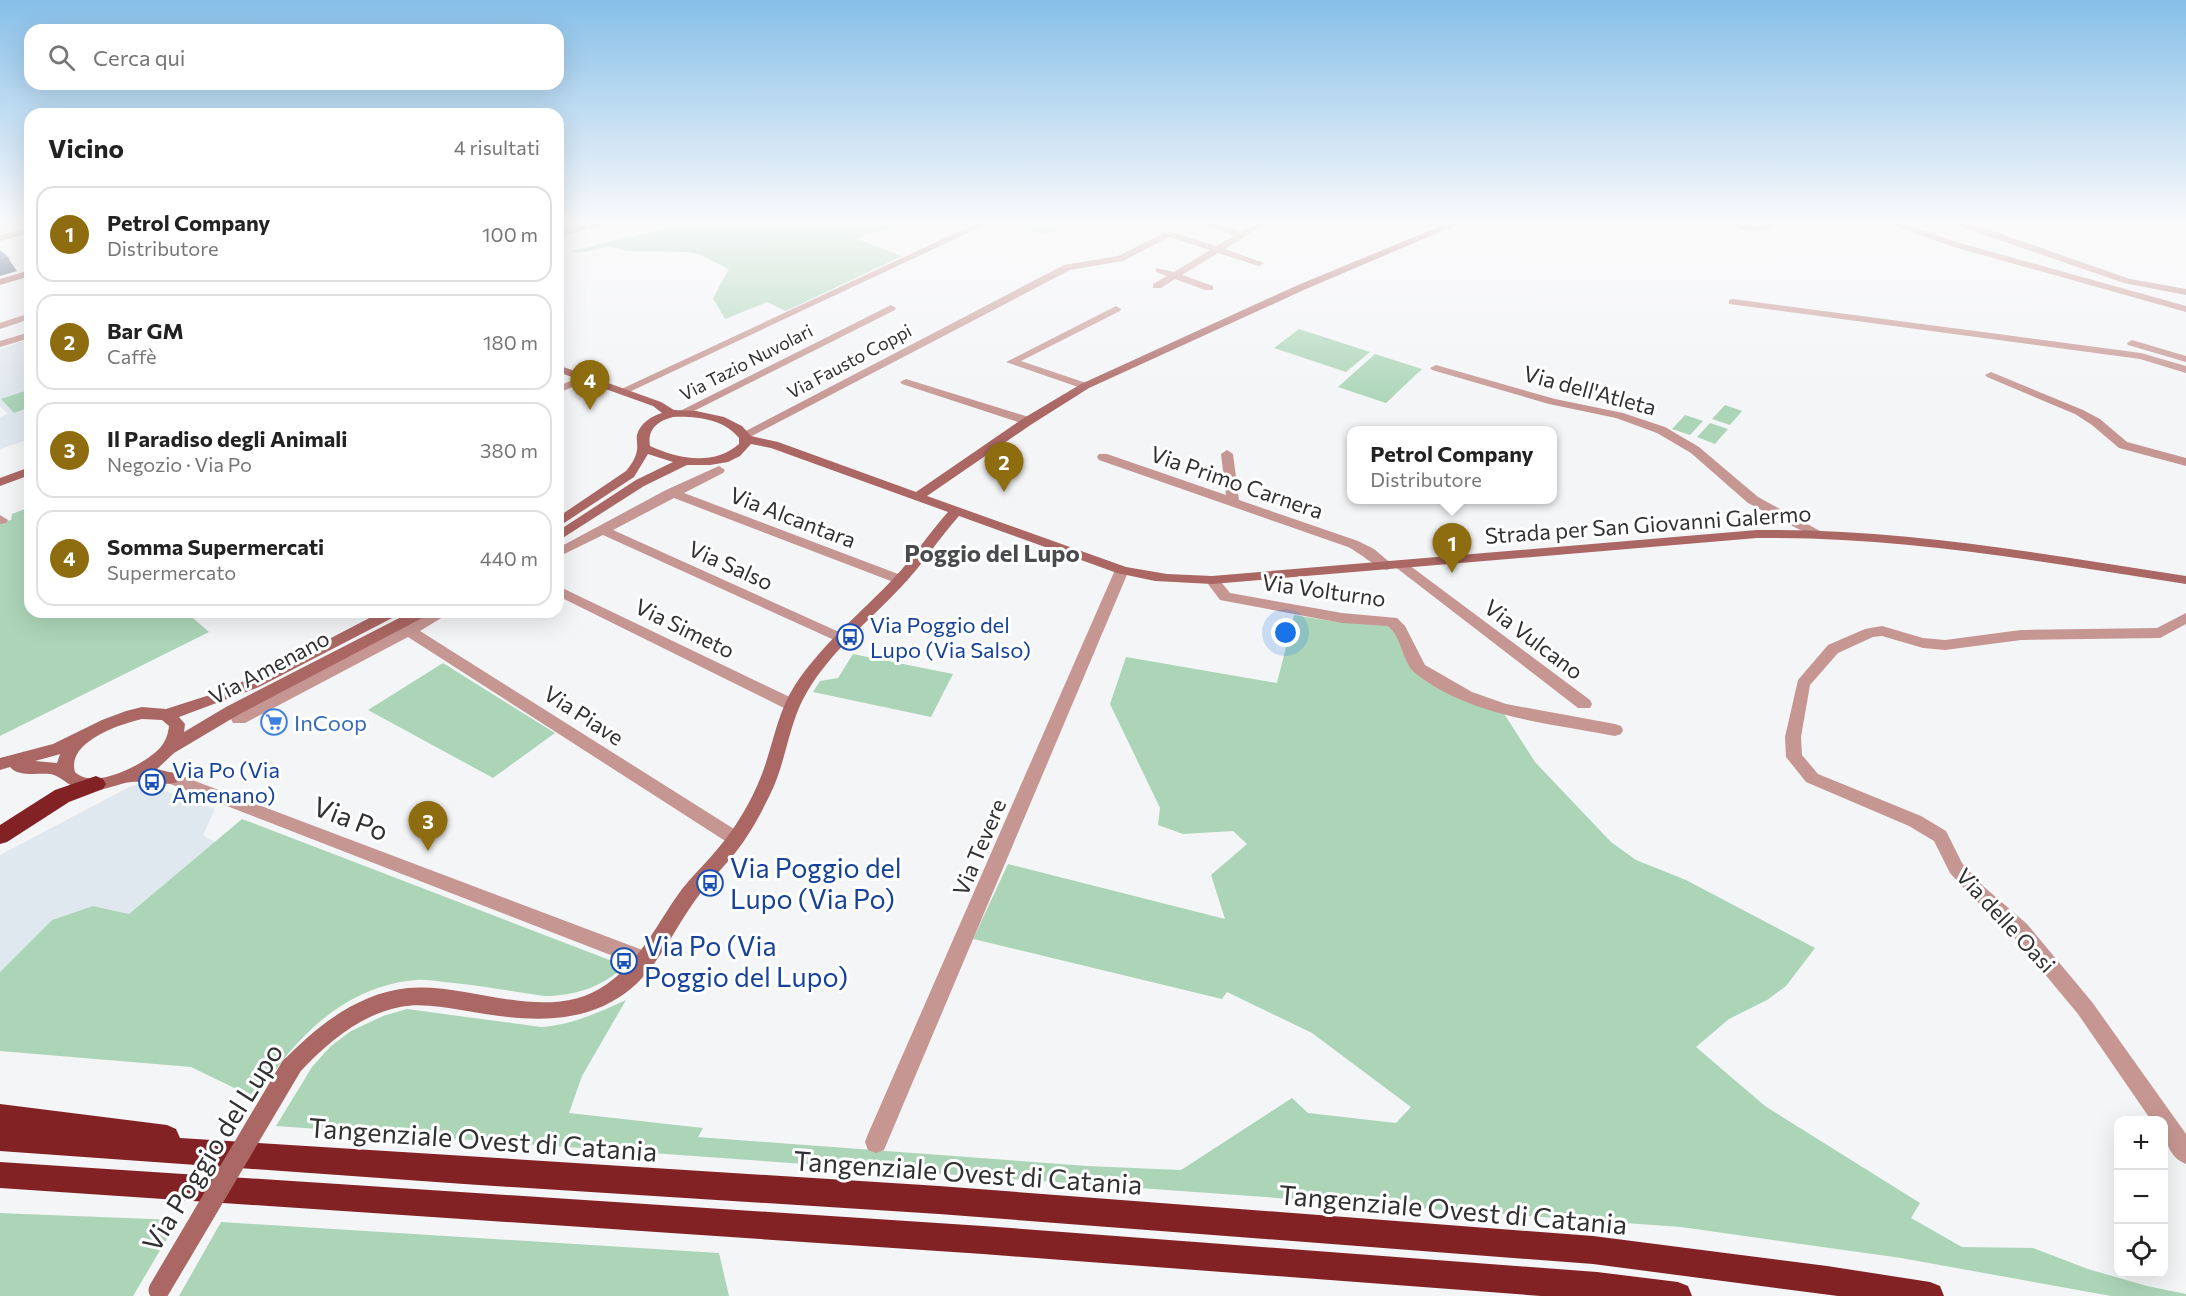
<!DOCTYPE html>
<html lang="it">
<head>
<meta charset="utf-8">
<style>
	:root { --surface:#fff; --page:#f6f6f6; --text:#222; --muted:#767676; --line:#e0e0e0; --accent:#8e6c10 }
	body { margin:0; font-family:Commissioner,sans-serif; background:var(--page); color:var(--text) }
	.controls { position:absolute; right:18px; bottom:18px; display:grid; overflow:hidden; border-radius:12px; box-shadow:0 6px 24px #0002 }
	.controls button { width:54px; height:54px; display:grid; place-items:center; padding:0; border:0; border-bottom:2px solid var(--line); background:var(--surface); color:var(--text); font:30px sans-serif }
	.you { position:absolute; left:1286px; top:633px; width:21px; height:21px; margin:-15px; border:4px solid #fff; border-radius:50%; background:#1a73e8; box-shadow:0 0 0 9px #1a73e833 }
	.badge { display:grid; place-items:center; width:39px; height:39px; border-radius:50%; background:var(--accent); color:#fff; font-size:20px; font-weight:700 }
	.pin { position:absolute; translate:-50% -50px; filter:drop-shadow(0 2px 3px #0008) }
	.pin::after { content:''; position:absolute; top:32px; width:21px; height:18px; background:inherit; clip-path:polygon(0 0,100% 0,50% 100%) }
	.popup { position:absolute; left:1347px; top:426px; width:210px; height:78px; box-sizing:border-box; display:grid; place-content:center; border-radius:12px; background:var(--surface); filter:drop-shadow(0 2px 4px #0005); font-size:20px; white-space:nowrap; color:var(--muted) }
	.popup b { font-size:22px; color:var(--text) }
	.popup::after { content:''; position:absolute; left:50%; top:100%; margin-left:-12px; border:12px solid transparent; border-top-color:var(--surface) }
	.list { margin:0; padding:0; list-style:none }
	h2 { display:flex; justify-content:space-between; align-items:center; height:78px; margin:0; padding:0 24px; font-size:26px }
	h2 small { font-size:20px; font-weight:400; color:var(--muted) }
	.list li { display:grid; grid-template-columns:39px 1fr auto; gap:18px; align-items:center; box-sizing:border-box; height:96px; margin:0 12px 12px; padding:0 12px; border:2px solid var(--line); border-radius:18px }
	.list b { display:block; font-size:22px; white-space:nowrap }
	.list p { margin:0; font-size:20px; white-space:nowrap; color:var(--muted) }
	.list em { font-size:20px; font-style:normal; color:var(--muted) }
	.icon { flex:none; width:33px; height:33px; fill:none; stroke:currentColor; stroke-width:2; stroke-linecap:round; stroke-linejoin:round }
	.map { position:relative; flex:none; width:2186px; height:1296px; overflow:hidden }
	.search { position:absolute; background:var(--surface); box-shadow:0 6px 24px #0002; left:24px; top:24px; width:540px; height:66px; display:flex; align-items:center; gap:15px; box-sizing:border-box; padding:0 21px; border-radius:18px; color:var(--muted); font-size:22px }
	.panel { position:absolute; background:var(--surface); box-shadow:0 6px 24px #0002; left:24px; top:108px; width:540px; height:510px; border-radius:18px }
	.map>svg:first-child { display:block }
</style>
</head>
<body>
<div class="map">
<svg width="2186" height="1296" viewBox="0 0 2186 1296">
	<rect width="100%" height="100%" fill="#f4f5f7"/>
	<g fill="#e0e8ef">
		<path d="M30,339V439L0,449V417L8,414L0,406V349Z"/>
		<path d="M143,783L215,809L203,835L215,842L129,914L93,906L52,920L0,972V855L129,787Z"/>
	</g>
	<g fill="#acd5b8">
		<path d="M689,223H911L868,234L857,239L902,256L786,311L767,302L725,319L713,298L729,269L698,254L688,252L627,251L611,246L579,253L571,251Z"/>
		<path d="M1021,223H1081L1041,235Z"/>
		<path d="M1299,329L1370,352L1346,372L1274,348Z"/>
		<path d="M1375,354L1422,369L1386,403L1338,387Z"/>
		<path d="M28,390L30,393V407L14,413L1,399Z"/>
		<path d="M1725,405L1742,411L1730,425L1712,419Z"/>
		<path d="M1685,415L1703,421L1690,435L1672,429Z"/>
		<path d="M1710,423L1728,429L1715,444L1697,437Z"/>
		<path d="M30,507V612H186L209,632L0,736V522L11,520L12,514Z"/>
		<path d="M1294,615L1338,622L1387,625L1396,631L1408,661L1503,712L1535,762L1611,842L1636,860L1686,880L1815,948L1786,986L1767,1000L1729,1019L1696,1047L1765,1106L1920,1203L1911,1218L1962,1247L2033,1248L2088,1269L2147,1286L2186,1294V1296H2111L1901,1258L1681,1227L276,1126L312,1067L331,1046L351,1031L383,1016L407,1009L541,1027C572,1025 597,1013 626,1000L582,1076L569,1113L703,1128L698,1137L1087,1166L1181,1170L1292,1098L1308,1113L1396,1123L1411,1107L1312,1033L1227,992L1222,999L973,939L1008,864L1225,919L1211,875L1247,844L1233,831L1183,834L1158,825L1160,808L1110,704L1126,657L1277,683Z"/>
		<path d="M853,654L953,674L931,717L813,692L820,681L838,678Z"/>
		<path d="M443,663L555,733L493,778L368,710Z"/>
		<path d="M242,819L625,966C602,987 575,996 544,996C511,991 477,985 444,982C435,981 425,979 416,980C344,986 291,1040 257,1099L191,1067L0,1051V972L52,920L93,906L129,914Z"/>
		<path d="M0,1213L23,1214L178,1220L133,1296H0Z"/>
		<path d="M221,1222L719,1253L729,1296H179Z"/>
	</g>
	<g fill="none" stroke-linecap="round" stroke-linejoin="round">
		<g fill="#c69692" fill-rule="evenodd">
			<path d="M594,223H611L558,237V231Z"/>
			<path d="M977,223H989L627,393H619L617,391Z"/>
			<path d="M1201,223H1214L1241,232L1256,223H1266L1225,249L1264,263L1259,266L1218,253L1182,275L1213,286V290H1205L1175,279L1161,288H1153V284L1167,276L1156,272V268L1174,272L1210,250L1169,237L1123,261L1070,270L748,438H740L738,435L1064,265L1118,256L1168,231L1216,246L1234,236Z"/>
			<path d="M1728,223L1759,226L1778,223C1764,235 1742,232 1728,223Z"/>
			<path d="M1887,223H1901L1960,243L2186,306V312L1954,247Z"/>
			<path d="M1950,223H1965L1987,229L2130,279L2186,289V295L2124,283Z"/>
			<path d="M30,227V233L0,241V235Z"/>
			<path d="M1733,299L2141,353L2186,366V373L2140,359L1729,304V300Z"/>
			<path d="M891,305L896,308L895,310L684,416H676L674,414Z"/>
			<path d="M1116,306L1121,309L1120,311L1021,361L1089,384V388H1081L1006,362Z"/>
			<path d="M30,313V319L0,329V323Z"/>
			<path d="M30,332V338L0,347V341Z"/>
			<path d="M2132,340L2186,356V362L2128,345L2127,343Z"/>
			<path d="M1436,365L1555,399L1623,413L1665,427L1699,447L1758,497L1820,531L1813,535L1808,534L1748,503L1691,453L1657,433L1616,418L1549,404L1432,370L1430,368Z"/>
			<path d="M1991,372L2083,410L2100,419L2127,442L2186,458V466L2119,448L2092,425L2075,414L1987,377L1985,375Z"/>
			<path d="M586,375L590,376V380L558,393V386Z"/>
			<path d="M906,379L1032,418L1034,421L1032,424H1024L902,384L900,382Z"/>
			<path d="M1227,450L1233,454L1239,500L1358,541L1374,549L1393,565L1400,561L1405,562L1590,700L1592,704L1590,708H1578L1394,566L1387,570C1375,567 1360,553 1348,547L1099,460L1097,457L1099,454H1107L1226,495L1221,454Z"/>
			<path d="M719,466L725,470L723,473L684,493L906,577L908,580L901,584L896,583L674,498L613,530L848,636L850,639L843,644L603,535L558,557V548L666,490Z"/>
			<path d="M0,515L8,520L6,523L0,524Z"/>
			<path d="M1122,566L1129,570L884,1150L876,1153L868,1150L865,1142L868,1134L1115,570Z"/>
			<path d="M1212,576L1217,577L1230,593L1342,613L1397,618L1405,626L1425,665L1472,692L1506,704L1615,724L1621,726L1623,730L1621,734L1615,736C1548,723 1471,717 1415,673C1402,662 1402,637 1388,626L1342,623L1220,600L1205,580Z"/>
			<path d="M558,586L798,701L800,705L798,709H786L558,596Z"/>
			<path d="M432,612H451L420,631L742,834L745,839L742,844L736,846L730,844L408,637L245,723H233L231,719L233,715Z"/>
			<path d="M2186,613V624L2160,638L2021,640L1945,650L1923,648L1882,636L1873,637L1838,653L1810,685L1801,737L1802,755L1818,774L1921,816L1946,831L1962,863L1983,886L2027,924L2092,1002L2186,1134V1164C2168,1157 2164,1138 2164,1120H2151L2078,1014L2013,936L1971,896L1950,873L1934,841L1909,826L1806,782L1786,757L1785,737L1798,680L1828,645L1865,629L1882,626L1923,638L1945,640L2021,630L2157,628Z"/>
			<path d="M171,772L653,954L656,960L653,966L646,968L639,966L165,782L163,778L165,774Z"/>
		</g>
		<g fill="#ab6763" fill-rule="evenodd">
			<path d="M1448,223H1461L1306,289L1089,388L1032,424L927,496L1126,567L1167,574L1212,576L1757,530C1902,528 2043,554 2186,576V584C2043,562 1902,536 1757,538L1212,584L1155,581L1117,573L959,516C939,538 923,564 902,586C870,620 831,651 807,692C790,720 787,755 774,786C762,812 749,837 730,859C718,873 705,886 694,902C670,936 654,976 618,998C571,1028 513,1019 461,1010C441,1007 420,1003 400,1007C359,1015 326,1044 298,1074L291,1077L284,1074L281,1067L284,1060C317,1026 358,993 408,988C471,982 548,1026 607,984C642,959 657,923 682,889C694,874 708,861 720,846C735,828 747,808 757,786C772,754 775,716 795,685C822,644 861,613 894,578C914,557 929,533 948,512L771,448L751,444L740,456L728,462L710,465H687L644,486L558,541V531L636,480L673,462L648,454L634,477L558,527V517L626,471C631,465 636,458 637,450C638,445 636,440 637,435C640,423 652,416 662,413L653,406L558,372V365L661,402L674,410L696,411L724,417L742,426L751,436L778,442L916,492L1024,418L1081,384L1298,285ZM673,417C696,416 724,419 739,438V444C714,466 678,459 650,446C647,429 658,421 673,417Z"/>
			<path d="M30,270V276L0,285V279Z"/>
			<path d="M30,467V475L0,486V478Z"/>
			<path d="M381,612H400L398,615L259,687L179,717L185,724L184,732L226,707L411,612H430L428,615L238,715L174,753L157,769L177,774L179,778L177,782C164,787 146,780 131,782C116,784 103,792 86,790C69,789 63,776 50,774C38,773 18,777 10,767L0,770V758L53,744L102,720L126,711L142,707L166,709L219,692L277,666ZM142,719L162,720L169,726C168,734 166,741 160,748C145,764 94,791 75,772C66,742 120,724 142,719ZM60,754L57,763L35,761L57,755Z"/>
		</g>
		<g fill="#822225" fill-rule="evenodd">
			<path d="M96,776L103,779L106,784L103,789L69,802L7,842L0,844V825L55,790Z"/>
			<path d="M0,1104L167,1125L176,1129L180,1138L939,1186L1593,1236L1827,1266L1930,1282L1940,1286L1944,1296H1838L1593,1264L939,1214L464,1184L0,1151Z"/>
			<path d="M0,1162L983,1226L1597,1272L1678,1282L1688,1286L1692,1296H1541L983,1254L0,1188Z"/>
		</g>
		<path stroke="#ab6763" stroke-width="21" d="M159,1290L291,1067"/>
	</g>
	<path fill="#3b566f" d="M8,258L17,271L0,276V260Z"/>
	<path fill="#547b9f" stroke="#3b566f" stroke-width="1.5" d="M0,251L8,258L0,260Z"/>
	<linearGradient id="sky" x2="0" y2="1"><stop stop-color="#86bfe8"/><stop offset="0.55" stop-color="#fafafb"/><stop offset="1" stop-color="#fafafb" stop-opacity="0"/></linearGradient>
	<rect width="2186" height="404" fill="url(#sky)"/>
	<defs>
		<g id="bus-ring" transform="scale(1.35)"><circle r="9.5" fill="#fff" stroke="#1a4fb4" stroke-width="1.5"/><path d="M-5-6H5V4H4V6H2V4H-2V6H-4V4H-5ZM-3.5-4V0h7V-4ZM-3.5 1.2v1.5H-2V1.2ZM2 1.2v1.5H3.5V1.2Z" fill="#1a4fb4"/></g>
		<g id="supermarket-ring" transform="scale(1.35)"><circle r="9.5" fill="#fff" stroke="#3f7fe0" stroke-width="1.5"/><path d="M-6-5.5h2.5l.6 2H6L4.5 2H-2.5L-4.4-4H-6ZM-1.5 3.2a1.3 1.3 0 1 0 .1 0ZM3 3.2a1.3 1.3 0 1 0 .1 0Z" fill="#3f7fe0"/></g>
	</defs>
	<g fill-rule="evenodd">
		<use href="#bus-ring" x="850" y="637"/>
		<use href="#supermarket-ring" x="274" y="722"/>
		<use href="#bus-ring" x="152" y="782"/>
		<use href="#bus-ring" x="710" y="883"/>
		<use href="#bus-ring" x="624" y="961"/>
	</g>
	<g text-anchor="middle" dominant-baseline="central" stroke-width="6" stroke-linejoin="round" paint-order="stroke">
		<g font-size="18" fill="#313132" stroke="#fff">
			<text transform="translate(849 361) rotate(-28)">Via Fausto Coppi</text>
			<text transform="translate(746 362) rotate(-27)">Via Tazio Nuvolari</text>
		</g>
		<g font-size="22" fill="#313132" stroke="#fff">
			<text transform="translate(1590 390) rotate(15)">Via dell'Atleta</text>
			<text transform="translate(1237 482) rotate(19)">Via Primo Carnera</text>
			<text transform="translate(793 517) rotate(21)">Via Alcantara</text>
			<text transform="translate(1648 524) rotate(-4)">Strada per San Giovanni Galermo</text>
			<text transform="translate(731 565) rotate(24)">Via Salso</text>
			<text transform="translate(1324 590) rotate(8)">Via Volturno</text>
			<text transform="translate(685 628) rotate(26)">Via Simeto</text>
			<text transform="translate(1534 639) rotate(37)">Via Vulcano</text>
			<text transform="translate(269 667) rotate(-28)">Via Amenano</text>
			<text transform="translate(584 715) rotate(33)">Via Piave</text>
			<text transform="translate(979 847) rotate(-67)">Via Tevere</text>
			<text transform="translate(2006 920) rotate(47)">Via delle Oasi</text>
		</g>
		<g font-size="22" fill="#164399" stroke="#fff" text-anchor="start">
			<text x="870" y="624">Via Poggio del<tspan x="870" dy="25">Lupo (Via Salso)</tspan></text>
			<text x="172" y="769">Via Po (Via<tspan x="172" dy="25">Amenano)</tspan></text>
		</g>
		<g font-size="22" fill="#366cbe" stroke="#fff" text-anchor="start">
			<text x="294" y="722">InCoop</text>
		</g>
		<g font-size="24" font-weight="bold" fill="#4a4b4c" stroke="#fff">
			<text x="992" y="552">Poggio del Lupo</text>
		</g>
		<g font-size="27" fill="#313132" stroke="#fff">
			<text transform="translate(351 818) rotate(21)">Via Po</text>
			<text transform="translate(483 1139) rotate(4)">Tangenziale Ovest di Catania</text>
			<text transform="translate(212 1147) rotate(-58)">Via Poggio del Lupo</text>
			<text transform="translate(968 1172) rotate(4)">Tangenziale Ovest di Catania</text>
			<text transform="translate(1453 1209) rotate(5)">Tangenziale Ovest di Catania</text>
		</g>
		<g font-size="27" fill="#164399" stroke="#fff" text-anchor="start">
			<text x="730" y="867">Via Poggio del<tspan x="730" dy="31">Lupo (Via Po)</tspan></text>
			<text x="644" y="945">Via Po (Via<tspan x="644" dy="31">Poggio del Lupo)</tspan></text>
		</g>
	</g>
</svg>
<div class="controls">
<button>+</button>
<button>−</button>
<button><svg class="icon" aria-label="locate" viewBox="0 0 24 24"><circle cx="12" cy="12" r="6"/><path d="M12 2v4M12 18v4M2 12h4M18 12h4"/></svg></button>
</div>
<div class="you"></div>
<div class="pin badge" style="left:1452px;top:573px">1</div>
<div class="popup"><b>Petrol Company</b>Distributore</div>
<div class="pin badge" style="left:1004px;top:492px">2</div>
<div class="pin badge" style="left:428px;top:851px">3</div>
<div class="pin badge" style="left:590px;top:410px">4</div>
<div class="search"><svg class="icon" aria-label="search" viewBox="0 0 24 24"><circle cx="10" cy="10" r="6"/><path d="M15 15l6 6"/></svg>Cerca qui</div>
<section class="panel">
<h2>Vicino<small>4 risultati</small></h2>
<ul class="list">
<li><span class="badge">1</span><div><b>Petrol Company</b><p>Distributore</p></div><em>100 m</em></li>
<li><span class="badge">2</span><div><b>Bar GM</b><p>Caffè</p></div><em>180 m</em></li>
<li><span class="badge">3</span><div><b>Il Paradiso degli Animali</b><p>Negozio · Via Po</p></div><em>380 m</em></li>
<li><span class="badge">4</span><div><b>Somma Supermercati</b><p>Supermercato</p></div><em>440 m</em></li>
</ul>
</section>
</div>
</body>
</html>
